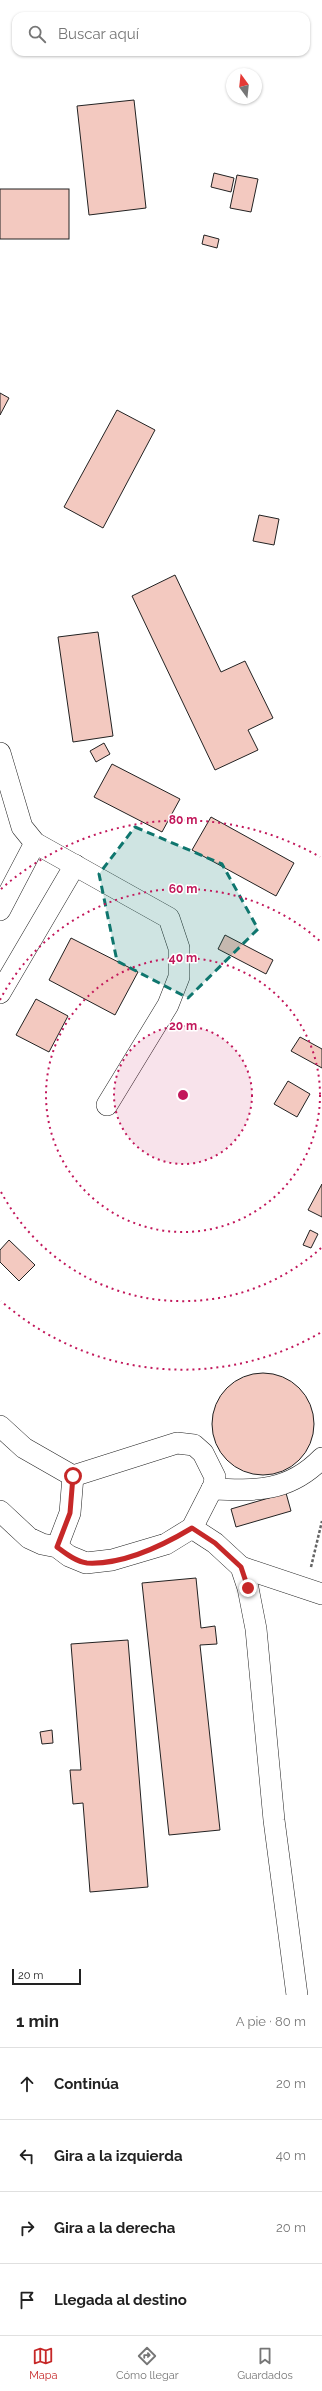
<!DOCTYPE html>
<html lang="es">
<head>
<meta charset="utf-8">
<style>
	:root { --surface:#fff; --page:#f6f6f6; --text:#222; --muted:#767676; --line:#e0e0e0; --accent:#c62828 }
	body { margin:0; font-family:Raleway,sans-serif; background:var(--page); color:var(--text) }
	.compass { position:absolute; left:226px; top:68px; width:36px; height:36px; border-radius:50%; background:var(--surface); box-shadow:0 1px 3px #0004; rotate:345deg }
	.scale { position:absolute; left:12px; bottom:10px; width:69px; box-sizing:border-box; padding-left:4px; border:2px solid #222; border-top:0; font-size:11px; line-height:14px; white-space:nowrap; color:#222; -webkit-text-stroke:3px #fff; paint-order:stroke }
	.stop { position:absolute; width:12px; height:12px; margin:-9px; border:3px solid #c62828; border-radius:50%; background:#fff }
	.stop.end { background:#c62828; border-color:#fff; box-shadow:0 1px 4px #0008 }
	.list { margin:0; padding:0; list-style:none }
	h2 { display:flex; justify-content:space-between; align-items:center; height:52px; margin:0; padding:0 16px; font-size:17px }
	h2 small { font-size:13px; font-weight:400; color:var(--muted) }
	.list li { display:grid; grid-template-columns:26px 1fr auto; gap:12px; align-items:center; box-sizing:border-box; height:72px; padding:0 16px; border-top:1px solid var(--line) }
	.list b { display:block; font-size:15px; white-space:nowrap }
	.list em { font-size:13px; font-style:normal; color:var(--muted) }
	.icon { flex:none; width:22px; height:22px; fill:none; stroke:currentColor; stroke-width:2; stroke-linecap:round; stroke-linejoin:round }
	.map { position:relative; flex:none; width:322px; height:1995px; overflow:hidden }
	.search { position:absolute; background:var(--surface); box-shadow:0 1px 3px #0004; left:12px; right:12px; top:12px; height:44px; display:flex; align-items:center; gap:10px; box-sizing:border-box; padding:0 14px; border-radius:12px; color:var(--muted); font-size:15px }
	.sheet { height:340px; background:var(--surface) }
	nav { display:flex; justify-content:space-around; align-items:center; box-sizing:border-box; height:56px; border-top:1px solid var(--line); background:var(--surface); font-size:11px; color:var(--muted) }
	nav a { display:grid; justify-items:center; gap:2px }
	nav .on { color:var(--accent) }
	.map>svg:first-child { display:block }
</style>
</head>
<body>
<div class="map">
<svg width="322" height="1995" viewBox="0 0 322 1995">
	<rect width="100%" height="100%" fill="#fff"/>
	<g fill="#f3c9c0" stroke="#222">
		<path d="M134,100L146,208L89,215L77,106Z"/>
		<path d="M214,173L234,178L231,192L211,187Z"/>
		<path d="M237,175L258,179L251,212L230,208Z"/>
		<rect x="0" y="189" width="69" height="50"/>
		<path d="M204,235L219,239L217,248L202,244Z"/>
		<path d="M0,393L9,398L0,415Z"/>
		<path d="M117,410L155,430L103,528L64,507Z"/>
		<path d="M259,515L279,519L274,545L253,541Z"/>
		<path d="M175,575L221,672L245,661L273,718L248,730L258,750L215,770L132,596Z"/>
		<path d="M98,632L113,736L73,742L58,637Z"/>
		<path d="M104,743L110,754L96,762L90,751Z"/>
		<path d="M112,764L180,799L162,832L94,797Z"/>
		<path d="M211,817L294,863L276,896L192,850Z"/>
		<path d="M225,935L273,960L266,974L218,949Z"/>
		<path d="M71,938L138,972L115,1015L49,980Z"/>
		<path d="M36,999L68,1016L49,1052L16,1035Z"/>
		<path d="M300,1037L322,1049V1068L291,1051Z"/>
		<path d="M288,1081L310,1094L297,1117L274,1104Z"/>
		<path d="M322,1184V1217L308,1210Z"/>
		<path d="M310,1230L318,1234L311,1248L303,1245Z"/>
		<path d="M9,1240L35,1265L19,1281L0,1262V1250Z"/>
		<circle cx="263" cy="1424" r="51"/>
		<path d="M286,1493L291,1511L236,1527L231,1509Z"/>
		<path d="M196,1578L201,1628L215,1626L217,1644L200,1645L220,1830L169,1835L142,1583Z"/>
		<path d="M128,1640L148,1887L90,1892L83,1803L73,1804L70,1770H81L71,1644Z"/>
		<path d="M52,1730L53,1743L42,1744L40,1732Z"/>
	</g>
	<g fill="none" stroke-linecap="round" stroke-linejoin="round">
		<g stroke="#222" stroke-width="22">
			<g id="street">
				<path d="M0,753L22,827L35,843L169,918L179,948V977L168,1005L107,1105"/>
				<path d="M0,910L35,843"/>
				<path d="M0,993L75,865"/>
				<path d="M0,1426L24,1448L73,1476L177,1443L194,1445L203,1453L215,1477L214,1485L192,1528L166,1544L112,1560L86,1563L69,1556L57,1547L42,1544L29,1538L0,1511"/>
				<path d="M212,1489C256,1491 289,1492 322,1458"/>
				<path d="M192,1528L215,1543L241,1567L248,1588L256,1629L274,1820L297,1995"/>
				<path d="M57,1547L70,1513L73,1476"/>
				<path d="M241,1567L322,1594"/>
			</g>
		</g>
		<path stroke="#646464" stroke-width="2.5" stroke-dasharray="3 2" stroke-linecap="butt" d="M311,1567L322,1521"/>
		<use href="#street" stroke="#fff" stroke-width="21"/>
	</g>
	<g fill="none" stroke-linecap="round" stroke-linejoin="round">
		<path stroke="#c62828" stroke-width="5" d="M73,1476L70,1513L57,1547C65,1553 76,1562 87,1563C123,1565 162,1546 192,1528L215,1543L241,1567L248,1588"/>
	</g>
	<path fill="#0f766e" fill-opacity="0.2" stroke="#0f766e" stroke-width="3" stroke-dasharray="8 5" stroke-linejoin="round" d="M135,827L222,864L258,929L188,998L117,961L99,874Z"/>
	<circle cx="183" cy="1095" r="69" fill="#c2185b" fill-opacity=".12"/>
	<g fill="none" stroke="#c2185b" stroke-width="2" stroke-dasharray="2 4">
		<circle cx="183" cy="1095" r="69"/>
		<circle cx="183" cy="1095" r="137"/>
		<path d="M321 1248A206 206 0 0 1 0 1190M0 1000A206 206 0 0 1 321 942"/>
		<path d="M320 1333A275 275 0 0 1 1 1301M1 889A275 275 0 0 1 320 857"/>
	</g>
	<circle cx="183" cy="1095" r="6" fill="#c2185b" stroke="#fff" stroke-width="2"/>
	<g font-size="12" text-anchor="middle" font-weight="bold" fill="#c2185b" stroke="#fff" stroke-width="3" stroke-linejoin="round" paint-order="stroke">
		<text x="183" y="824">80 m</text>
		<text x="183" y="893">60 m</text>
		<text x="183" y="962">40 m</text>
		<text x="183" y="1030">20 m</text>
	</g>
</svg>
<svg class="compass" viewBox="-18 -18 36 36"><path d="M0-13l5 13h-10z" fill="#e53935"/><path d="M0 13l5-13h-10z" fill="#767676"/></svg>
<div class="scale">20 m</div>
<div class="stop" style="left:73px;top:1476px"></div>
<div class="stop end" style="left:248px;top:1588px"></div>
<div class="search"><svg class="icon" aria-label="search" viewBox="0 0 24 24"><circle cx="10" cy="10" r="6"/><path d="M15 15l6 6"/></svg>Buscar aquí</div>
</div>
<section class="sheet">
<h2>1 min<small>A pie · 80 m</small></h2>
<ul class="list">
<li><svg class="icon" aria-label="ahead" viewBox="0 0 24 24"><path d="M12 20V5M6 11l6-6 6 6"/></svg><div><b>Continúa</b></div><em>20 m</em></li>
<li><svg class="icon" aria-label="left" viewBox="0 0 24 24"><path d="M17 20v-9H6M10 6l-5 5 5 5"/></svg><div><b>Gira a la izquierda</b></div><em>40 m</em></li>
<li><svg class="icon" aria-label="right" viewBox="0 0 24 24"><path d="M7 20v-9h11M14 6l5 5-5 5"/></svg><div><b>Gira a la derecha</b></div><em>20 m</em></li>
<li><svg class="icon" aria-label="arrive" viewBox="0 0 24 24"><path d="M6 21V4h12l-3 4 3 4H6"/></svg><div><b>Llegada al destino</b></div></li>
</ul>
</section>
<nav>
<a class="on"><svg class="icon" aria-label="map" viewBox="0 0 24 24"><path d="M3 6l6-2 6 2 6-2v14l-6 2-6-2-6 2zM9 4v14M15 6v14"/></svg>Mapa</a>
<a><svg class="icon" aria-label="directions" viewBox="0 0 24 24"><path d="M12 3l9 9-9 9-9-9zM9 14v-3h6M13 9l2 2-2 2"/></svg>Cómo llegar</a>
<a><svg class="icon" aria-label="saved" viewBox="0 0 24 24"><path d="M7 4h10v16l-5-4-5 4z"/></svg>Guardados</a>
</nav>
</body>
</html>
